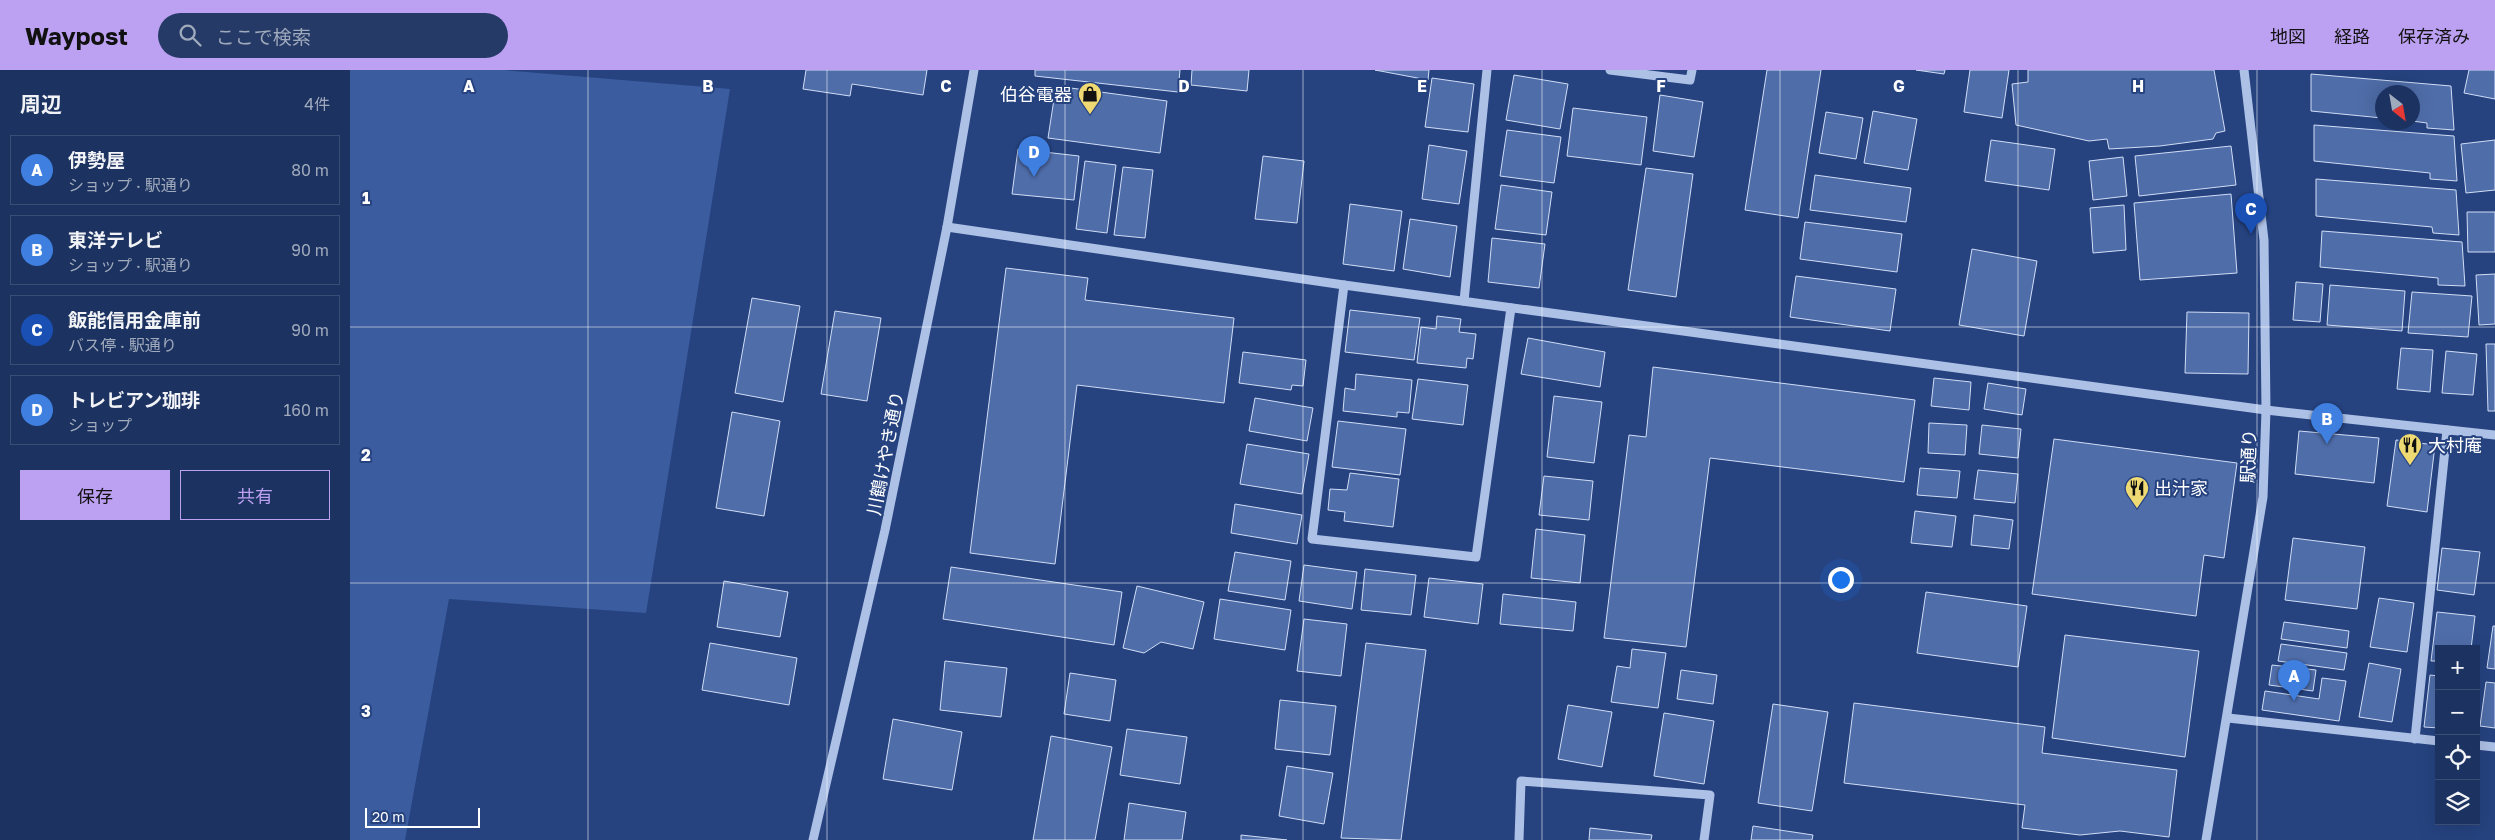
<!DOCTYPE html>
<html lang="ja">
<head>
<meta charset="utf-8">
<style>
	:root { --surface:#1c3260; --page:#253a66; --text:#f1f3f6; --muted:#a0aabd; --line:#3a4d75; --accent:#bca0f2 }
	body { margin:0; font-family:"Golos Text","Noto Sans JP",sans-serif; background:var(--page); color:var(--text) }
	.controls { position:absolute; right:15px; bottom:15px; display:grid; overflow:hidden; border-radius:0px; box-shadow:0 5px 20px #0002 }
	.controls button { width:45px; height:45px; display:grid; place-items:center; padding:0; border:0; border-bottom:1px solid var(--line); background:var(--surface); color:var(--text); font:25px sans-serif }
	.compass { position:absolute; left:2025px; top:15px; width:45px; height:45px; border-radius:50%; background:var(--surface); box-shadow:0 5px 20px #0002; rotate:149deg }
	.scale { position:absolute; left:15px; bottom:12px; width:115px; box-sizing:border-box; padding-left:5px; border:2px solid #fff; border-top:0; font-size:14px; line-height:18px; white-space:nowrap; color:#fff; -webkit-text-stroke:4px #264380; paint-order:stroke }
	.you { position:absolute; left:1490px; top:509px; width:18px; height:18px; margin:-12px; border:4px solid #fff; border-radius:50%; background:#1a73e8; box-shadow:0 0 0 8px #1a73e833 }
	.badge { display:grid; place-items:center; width:32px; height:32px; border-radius:50%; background:var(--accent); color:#fff; font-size:16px; font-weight:700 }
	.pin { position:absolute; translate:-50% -41px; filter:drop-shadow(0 1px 2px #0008) }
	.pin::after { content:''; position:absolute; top:26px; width:18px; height:15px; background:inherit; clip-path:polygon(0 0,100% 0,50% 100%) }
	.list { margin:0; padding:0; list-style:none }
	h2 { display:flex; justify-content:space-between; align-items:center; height:65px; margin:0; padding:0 20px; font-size:21px }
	h2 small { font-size:16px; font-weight:400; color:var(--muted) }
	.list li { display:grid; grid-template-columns:32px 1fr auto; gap:15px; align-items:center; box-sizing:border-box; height:70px; margin:0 10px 10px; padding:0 10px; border:1px solid var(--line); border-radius:0px }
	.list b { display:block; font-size:19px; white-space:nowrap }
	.list p { margin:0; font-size:16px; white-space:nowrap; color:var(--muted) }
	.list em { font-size:16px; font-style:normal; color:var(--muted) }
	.actions { display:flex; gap:10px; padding:15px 20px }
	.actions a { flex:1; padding:11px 0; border:1px solid var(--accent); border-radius:0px; text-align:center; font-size:18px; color:var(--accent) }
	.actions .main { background:var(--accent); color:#111 }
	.icon { flex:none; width:28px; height:28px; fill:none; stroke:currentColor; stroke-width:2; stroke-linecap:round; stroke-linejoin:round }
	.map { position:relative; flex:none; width:2145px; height:770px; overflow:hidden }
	header { display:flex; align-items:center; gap:30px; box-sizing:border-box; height:70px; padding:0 25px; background:var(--accent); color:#111 }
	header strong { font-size:24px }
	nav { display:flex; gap:28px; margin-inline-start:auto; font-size:18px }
	.search { width:350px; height:45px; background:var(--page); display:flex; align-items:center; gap:12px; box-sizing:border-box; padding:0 18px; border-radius:28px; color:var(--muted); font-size:19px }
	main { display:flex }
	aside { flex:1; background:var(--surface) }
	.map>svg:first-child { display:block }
</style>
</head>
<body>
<header>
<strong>Waypost</strong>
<div class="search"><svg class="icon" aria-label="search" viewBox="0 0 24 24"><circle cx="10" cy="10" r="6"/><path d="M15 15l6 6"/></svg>ここで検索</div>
<nav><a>地図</a><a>経路</a><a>保存済み</a></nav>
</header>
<main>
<aside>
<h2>周辺<small>4件</small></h2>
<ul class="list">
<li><span class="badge" style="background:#3f7fe0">A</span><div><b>伊勢屋</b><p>ショップ · 駅通り</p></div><em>80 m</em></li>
<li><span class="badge" style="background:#3f7fe0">B</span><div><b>東洋テレビ</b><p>ショップ · 駅通り</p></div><em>90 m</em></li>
<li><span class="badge" style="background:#1a4fb4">C</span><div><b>飯能信用金庫前</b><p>バス停 · 駅通り</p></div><em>90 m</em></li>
<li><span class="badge" style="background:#3f7fe0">D</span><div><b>トレビアン珈琲</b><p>ショップ</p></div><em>160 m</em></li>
</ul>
<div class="actions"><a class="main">保存</a><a>共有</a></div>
</aside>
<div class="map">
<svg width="2145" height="770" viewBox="0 0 2145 770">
	<rect width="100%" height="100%" fill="#264380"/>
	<path fill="#3b5c9e" d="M0,0H153L380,19L296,543L99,529L55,770H0Z"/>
	<g fill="#4f6da9" stroke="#d0ddf5">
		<path d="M456,0H577L573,25L502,14L500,26L453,19Z"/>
		<path d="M685,0H830L828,22L685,6Z"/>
		<path d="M842,0H899L897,21L841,15Z"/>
		<path d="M1025,0H1079L1078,10Z"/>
		<path d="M1417,0H1471L1448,148L1395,140Z"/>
		<path d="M1566,0H1595L1594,4Z"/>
		<path d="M1620,0H1659L1652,48L1614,42Z"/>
		<path d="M1678,0H1864L1875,61L1866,63L1863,69L1810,76L1759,79L1757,69L1739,71L1666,55L1662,14L1678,12Z"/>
		<path d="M2119,0H2145V29L2114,23Z"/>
		<path d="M1961,4L2101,16L2104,60L2077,58V53L2062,51V22H2032V48L1961,41Z"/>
		<path d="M1164,5L1218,14L1210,59L1156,50Z"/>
		<path d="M1082,8L1124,14L1118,62L1075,57Z"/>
		<path d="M706,16L817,31L810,83L698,68Z"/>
		<path d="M1310,25L1353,32L1344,87L1303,81Z"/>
		<path d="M1223,38L1297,47L1291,95L1217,86Z"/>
		<path d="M1523,41L1567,49L1558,100L1514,93Z"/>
		<path d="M1476,42L1513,48L1506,89L1469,83Z"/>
		<path d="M1964,55L2104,66L2107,111L2080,109V103L1964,91Z"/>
		<path d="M1157,60L1211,67L1204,113L1150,106Z"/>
		<path d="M1641,70L1705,79L1699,120L1635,111Z"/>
		<path d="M2145,70V120L2116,123L2111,74Z"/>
		<path d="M1079,75L1117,81L1109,134L1072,129Z"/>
		<path d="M1881,76L1886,115L1789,126L1785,86Z"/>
		<path d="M668,79L729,86L724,130L662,124Z"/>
		<path d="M913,86L954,91L947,153L905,149Z"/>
		<path d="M1773,87L1777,126L1743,130L1739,91Z"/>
		<path d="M735,91L766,95L757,163L726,159Z"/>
		<path d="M773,97L803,100L795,168L764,165Z"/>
		<path d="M1296,98L1343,104L1326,227L1278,220Z"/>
		<path d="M1465,105L1561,118L1556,152L1460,140Z"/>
		<path d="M1966,109L2106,120L2109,165L2083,163L2082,157L1966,146Z"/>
		<path d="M1151,115L1202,122L1196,165L1145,159Z"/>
		<path d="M1881,124L1887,203L1790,210L1784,133Z"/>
		<path d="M1000,134L1052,141L1044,201L993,194Z"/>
		<path d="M1774,135L1776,180L1743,183L1740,138Z"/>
		<path d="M2117,142H2145V182H2118Z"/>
		<path d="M1060,149L1107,156L1100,207L1053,199Z"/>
		<path d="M1455,152L1552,164L1547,202L1450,189Z"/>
		<path d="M1972,161L2112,172L2115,216L2088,215V208L1970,197Z"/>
		<path d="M1142,168L1195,174L1189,218L1138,212Z"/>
		<path d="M1622,179L1687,191L1674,266L1609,255Z"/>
		<path d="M656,198L738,208L735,230L884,248L874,333L727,315L705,494L620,483Z"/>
		<path d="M2145,204V254L2129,255L2126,205Z"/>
		<path d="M1446,206L1546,219L1540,261L1440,247Z"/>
		<path d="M1946,212L1973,214L1970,252L1943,250Z"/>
		<path d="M1980,215L2055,221L2052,261L1977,255Z"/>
		<path d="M2062,222L2122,226L2118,267L2058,263Z"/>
		<path d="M402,228L450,236L433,332L385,323Z"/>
		<path d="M1000,240L1070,248L1064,290L995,282Z"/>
		<path d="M485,241L531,248L517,331L471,324Z"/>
		<path d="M1837,242L1899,243L1898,304L1835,303Z"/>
		<path d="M1087,246L1111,249L1109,262L1126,264L1123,289L1117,288L1116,298L1067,293L1071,257L1086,259Z"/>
		<path d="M1178,268L1255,282L1250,317L1171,304Z"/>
		<path d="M2136,274H2145V341H2138Z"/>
		<path d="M2051,278L2083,280L2080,322L2047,319Z"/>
		<path d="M2096,281L2127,284L2123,325L2092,323Z"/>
		<path d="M893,282L956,290L953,316L942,315L941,320L889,313Z"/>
		<path d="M1303,297L1565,330L1554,412L1360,388L1336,577L1254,568L1279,365L1296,367Z"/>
		<path d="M1006,304L1062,310L1059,343L1047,342V347L993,341L995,318L1005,320Z"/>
		<path d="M1584,308L1621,312L1619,340L1581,336Z"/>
		<path d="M1068,309L1118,315L1113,355L1062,349Z"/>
		<path d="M1638,313L1676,319L1672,345L1634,339Z"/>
		<path d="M1204,326L1252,332L1244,393L1197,387Z"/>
		<path d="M905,328L963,338L957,371L899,361Z"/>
		<path d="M382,342L430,351L414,446L366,438Z"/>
		<path d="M988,351L1056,359L1050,405L982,397Z"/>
		<path d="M1579,353L1617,355L1615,385L1578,383Z"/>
		<path d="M1632,355L1671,359L1668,388L1629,384Z"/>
		<path d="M1949,361L2029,368L2024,413L1945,404Z"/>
		<path d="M1704,369L1887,393L1874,488L1854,485L1846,546L1682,524Z"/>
		<path d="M2046,370L2085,375L2077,442L2037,436Z"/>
		<path d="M897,374L959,384L952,424L890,414Z"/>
		<path d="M1570,398L1610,401L1607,428L1567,425Z"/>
		<path d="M1628,400L1668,404L1665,433L1624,429Z"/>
		<path d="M1000,403L1049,409L1043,457L994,451L995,442L978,440L980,419L997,420Z"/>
		<path d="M1194,406L1243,411L1239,450L1189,445Z"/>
		<path d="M885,434L952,445L947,474L881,463Z"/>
		<path d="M1565,441L1606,446L1602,477L1561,473Z"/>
		<path d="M1624,445L1663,450L1659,479L1621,475Z"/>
		<path d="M1186,459L1235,465L1230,513L1181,508Z"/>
		<path d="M1943,468L2015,477L2007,539L1935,530Z"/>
		<path d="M2092,478L2130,482L2124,525L2087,520Z"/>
		<path d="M885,482L941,491L935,530L878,521Z"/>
		<path d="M954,495L1007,502L1002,539L949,531Z"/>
		<path d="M601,497L772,522L764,575L593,549Z"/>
		<path d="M1015,499L1066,505L1061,545L1011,540Z"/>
		<path d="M1079,508L1133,514L1128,554L1074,547Z"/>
		<path d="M374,511L438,522L430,567L367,557Z"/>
		<path d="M787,516L854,532L843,579L811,572L794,583L773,578Z"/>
		<path d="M1576,522L1677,536L1668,597L1567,583Z"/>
		<path d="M1153,524L1226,532L1223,561L1150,554Z"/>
		<path d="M2029,528L2064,533L2057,582L2020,577Z"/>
		<path d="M870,529L941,540L935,580L864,569Z"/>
		<path d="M2087,542L2125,546L2121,579H2089V591H2081Z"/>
		<path d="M954,549L997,554L991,606L947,601Z"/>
		<path d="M1934,552L1999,561L1997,578L1931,569Z"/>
		<path d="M2143,556H2145V599L2137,598Z"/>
		<path d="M1715,565L1849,581L1835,687L1702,668Z"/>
		<path d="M360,573L447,588L439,635L352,620Z"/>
		<path d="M1016,573L1076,580L1051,770L991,768Z"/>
		<path d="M1931,574L1997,583L1994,600L1928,591Z"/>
		<path d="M1282,579L1316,583L1308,638L1261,632L1267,596L1280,598Z"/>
		<path d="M595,591L657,598L651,647L590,640Z"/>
		<path d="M2019,593L2051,599L2042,652L2009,647Z"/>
		<path d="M1922,595L1966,600L1963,621L1919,615Z"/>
		<path d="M1331,600L1367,605L1363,634L1327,629Z"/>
		<path d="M720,603L766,610L760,651L714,644Z"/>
		<path d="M2080,605L2089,606V658L2074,657Z"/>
		<path d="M1972,608L1996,611L1989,651L1912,640L1915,621L1969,629Z"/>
		<path d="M2136,612L2145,613V658L2130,656Z"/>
		<path d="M930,630L986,636L980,685L925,679Z"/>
		<path d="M1504,633L1695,657L1692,683L1827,700L1819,767L1770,761L1730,765L1672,758L1675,735L1494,713Z"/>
		<path d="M1423,634L1478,642L1462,741L1408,733Z"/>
		<path d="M1218,635L1262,642L1252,697L1208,689Z"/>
		<path d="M1314,643L1364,651L1354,714L1304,706Z"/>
		<path d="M543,649L612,662L602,720L533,709Z"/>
		<path d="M777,659L837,667L830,714L770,705Z"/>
		<path d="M701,666L762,677L745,770H683Z"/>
		<path d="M937,696L983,703L974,754L929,746Z"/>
		<path d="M779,733L836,742L832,770H774Z"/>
		<path d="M1403,756L1463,765L1462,770H1401Z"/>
		<path d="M1240,758L1302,765L1301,770H1239Z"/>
		<path d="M891,765L937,770H891Z"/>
	</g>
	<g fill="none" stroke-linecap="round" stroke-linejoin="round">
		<g stroke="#adc1e6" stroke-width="9">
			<path d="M1260,0L1340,10L1342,0"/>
			<path d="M597,157L994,215L1916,340L2145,365"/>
			<path d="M994,215L962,469L1126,487L1161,238"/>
			<path d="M1114,231L1137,0"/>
			<path d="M1878,648L2089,671"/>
			<path d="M2065,669L2097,360"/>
			<path d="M2126,675L2145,677"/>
			<path d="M463,770L535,460L597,157L624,0"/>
			<path d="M1169,770L1171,711L1360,725L1354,770"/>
			<path d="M1856,770L1913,427L1916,340L1914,170L1894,0"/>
		</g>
	</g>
	<path fill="none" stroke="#fff" stroke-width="1" stroke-opacity="0.55" d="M238,0V770M477,0V770M715,0V770M953,0V770M1192,0V770M1430,0V770M1668,0V770M1907,0V770M0,257H2145M0,513H2145"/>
	<defs>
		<g id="shop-pin" transform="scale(1.25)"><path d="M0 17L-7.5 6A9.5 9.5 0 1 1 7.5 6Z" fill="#efd973" stroke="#264380"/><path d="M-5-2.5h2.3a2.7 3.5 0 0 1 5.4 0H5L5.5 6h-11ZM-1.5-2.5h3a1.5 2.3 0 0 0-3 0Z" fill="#111"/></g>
		<g id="restaurant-pin" transform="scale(1.25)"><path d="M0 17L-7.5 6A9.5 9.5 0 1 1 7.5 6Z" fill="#efd973" stroke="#264380"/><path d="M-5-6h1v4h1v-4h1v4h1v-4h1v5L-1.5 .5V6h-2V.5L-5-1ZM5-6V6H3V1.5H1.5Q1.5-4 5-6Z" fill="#111"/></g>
	</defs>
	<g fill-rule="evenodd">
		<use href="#shop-pin" x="740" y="24"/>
		<use href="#restaurant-pin" x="2060" y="375"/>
		<use href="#restaurant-pin" x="1787" y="418"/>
	</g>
	<g text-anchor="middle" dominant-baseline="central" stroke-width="4" stroke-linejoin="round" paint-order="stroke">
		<g font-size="18" fill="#fff" stroke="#264380" text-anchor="start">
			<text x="722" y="24" text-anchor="end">伯谷電器</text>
			<text x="2078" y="375">大村庵</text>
			<text x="1804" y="418">出汁家</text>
		</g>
		<g font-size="18" fill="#fff" stroke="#264380">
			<text transform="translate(535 383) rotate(-79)">川鶴けやき通り</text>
			<text transform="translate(1898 386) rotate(-88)">駅通り</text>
		</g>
	</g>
	<g font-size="16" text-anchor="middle" font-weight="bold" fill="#fff" stroke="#264380" stroke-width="4" stroke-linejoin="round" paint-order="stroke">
		<text x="119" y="22">A</text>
		<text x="358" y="22">B</text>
		<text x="596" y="22">C</text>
		<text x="834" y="22">D</text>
		<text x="1072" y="22">E</text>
		<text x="1311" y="22">F</text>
		<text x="1549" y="22">G</text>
		<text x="1788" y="22">H</text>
		<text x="16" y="134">1</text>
		<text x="16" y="391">2</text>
		<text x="16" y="647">3</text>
	</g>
</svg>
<div class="controls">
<button>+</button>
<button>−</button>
<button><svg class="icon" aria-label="locate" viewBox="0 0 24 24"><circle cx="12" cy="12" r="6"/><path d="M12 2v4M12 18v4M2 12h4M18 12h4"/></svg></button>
<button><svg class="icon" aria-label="layers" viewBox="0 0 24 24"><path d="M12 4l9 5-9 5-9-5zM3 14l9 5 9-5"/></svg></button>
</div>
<svg class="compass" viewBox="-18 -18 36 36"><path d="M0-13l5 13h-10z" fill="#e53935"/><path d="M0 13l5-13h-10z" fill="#a0aabd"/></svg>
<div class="scale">20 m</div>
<div class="you"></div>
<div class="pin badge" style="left:1944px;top:631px;background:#3f7fe0">A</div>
<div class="pin badge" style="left:1977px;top:374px;background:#3f7fe0">B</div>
<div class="pin badge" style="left:1901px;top:164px;background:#1a4fb4">C</div>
<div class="pin badge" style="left:684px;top:107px;background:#3f7fe0">D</div>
</div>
</main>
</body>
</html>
